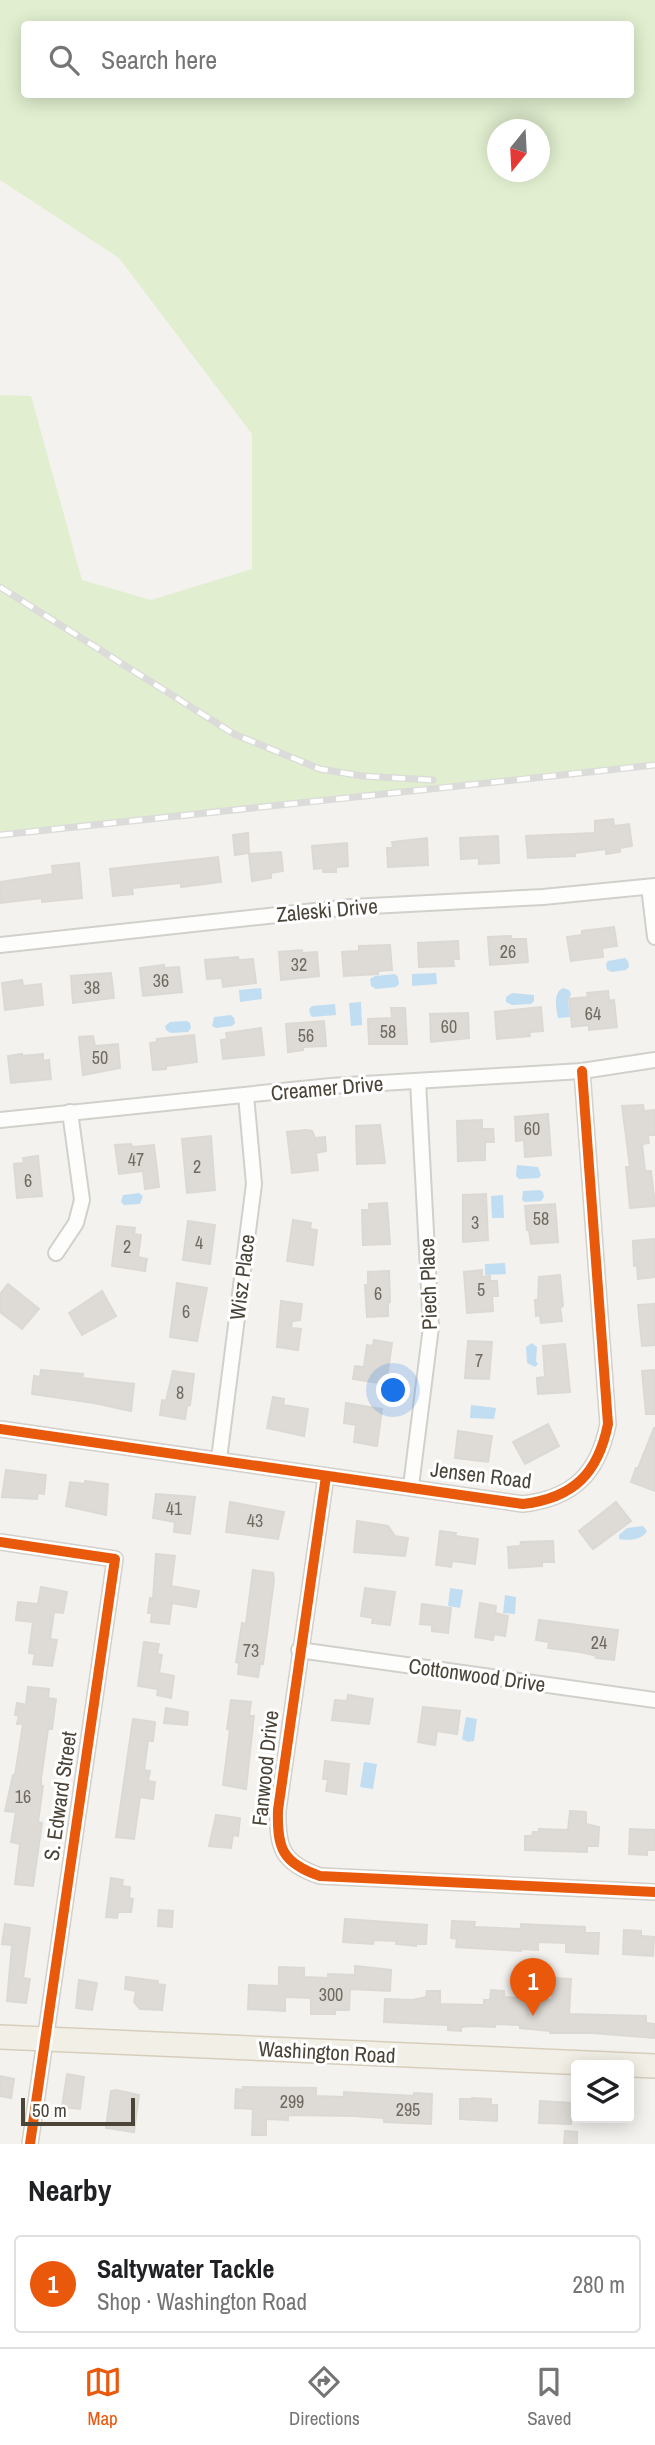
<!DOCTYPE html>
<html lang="en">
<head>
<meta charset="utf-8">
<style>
	:root { --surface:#fff; --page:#f2f2f2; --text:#202124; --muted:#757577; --line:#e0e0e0; --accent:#ea580c }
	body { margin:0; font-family:"Archivo Narrow",sans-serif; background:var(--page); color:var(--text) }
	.controls { position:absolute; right:21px; bottom:21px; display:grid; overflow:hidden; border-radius:7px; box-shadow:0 4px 18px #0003 }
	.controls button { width:63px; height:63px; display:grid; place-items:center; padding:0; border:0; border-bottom:2px solid var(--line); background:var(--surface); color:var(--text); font:35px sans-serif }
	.compass { position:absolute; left:487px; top:119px; width:63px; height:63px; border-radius:50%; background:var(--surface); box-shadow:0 4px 18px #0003; rotate:198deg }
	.scale { position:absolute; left:21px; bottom:18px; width:114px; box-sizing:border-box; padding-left:7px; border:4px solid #4b4439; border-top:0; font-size:19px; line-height:24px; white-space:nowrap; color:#4b4439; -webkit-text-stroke:5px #fff; paint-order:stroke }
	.you { position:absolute; left:394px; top:1391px; width:24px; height:24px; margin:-18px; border:5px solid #fff; border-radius:50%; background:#1a73e8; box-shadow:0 0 0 10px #1a73e833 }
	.badge { display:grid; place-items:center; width:46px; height:46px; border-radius:50%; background:var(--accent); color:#fff; font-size:23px; font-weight:700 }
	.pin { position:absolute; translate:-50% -58px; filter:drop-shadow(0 2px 4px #0008) }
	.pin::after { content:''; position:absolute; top:37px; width:24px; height:21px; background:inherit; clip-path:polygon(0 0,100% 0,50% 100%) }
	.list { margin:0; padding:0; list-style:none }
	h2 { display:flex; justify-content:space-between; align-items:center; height:91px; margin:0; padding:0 28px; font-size:30px }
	h2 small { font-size:23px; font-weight:400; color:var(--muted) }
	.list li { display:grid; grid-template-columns:46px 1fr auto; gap:21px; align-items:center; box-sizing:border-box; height:98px; margin:0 14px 14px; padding:0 14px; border:2px solid var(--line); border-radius:7px }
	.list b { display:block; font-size:26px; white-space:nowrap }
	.list p { margin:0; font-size:23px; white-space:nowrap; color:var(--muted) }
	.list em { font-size:23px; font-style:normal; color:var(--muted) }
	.icon { flex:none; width:38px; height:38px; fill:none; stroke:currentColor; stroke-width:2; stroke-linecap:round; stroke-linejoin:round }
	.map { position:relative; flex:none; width:655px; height:2144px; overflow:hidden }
	.search { position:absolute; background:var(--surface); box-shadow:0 4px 18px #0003; left:21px; right:21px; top:21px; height:77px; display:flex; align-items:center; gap:18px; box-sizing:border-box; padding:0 24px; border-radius:7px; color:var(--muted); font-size:26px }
	.sheet { height:203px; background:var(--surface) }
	nav { display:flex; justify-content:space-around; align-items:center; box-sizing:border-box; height:98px; border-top:2px solid var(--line); background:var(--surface); font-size:19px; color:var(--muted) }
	nav a { display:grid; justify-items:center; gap:4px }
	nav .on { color:var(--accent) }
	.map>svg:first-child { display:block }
</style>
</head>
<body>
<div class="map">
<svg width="655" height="2144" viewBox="0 0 655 2144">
	<rect width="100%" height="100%" fill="#f4f2ee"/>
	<path fill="#e1eecf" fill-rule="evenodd" d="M0,0H655V765L0,835V395L31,396L82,580L151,600L252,569V434L119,258L0,180ZM24,24H630V94H24ZM498,130H540V172H498Z"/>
	<g fill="#c0ddf1">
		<path d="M625,958L628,961L629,967L626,970L612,972L607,970L606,964L608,961Z"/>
		<path d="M436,973L437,984L412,986V974Z"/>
		<path d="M395,974L398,977L399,984L396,987L376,989L371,986L370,979L375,976Z"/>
		<path d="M261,988L262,999L240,1002L239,990Z"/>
		<path d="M563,988L569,990L571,994L568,1001L570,1017L558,1018C556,1006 553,993 563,988Z"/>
		<path d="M512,993L534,995V1001L531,1004L512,1005L506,1002V997Z"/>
		<path d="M361,1002L362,1025L351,1026L349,1003Z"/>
		<path d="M335,1004L336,1015L312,1017L310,1014L309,1009L312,1006Z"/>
		<path d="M231,1015L234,1018L235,1023L232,1026L216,1028L212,1026L214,1017Z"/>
		<path d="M187,1021L190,1023L191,1028L188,1032L171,1033L166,1030L165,1026L170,1022Z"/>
		<path d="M517,1165L538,1167L541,1175L539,1178L519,1179L516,1176Z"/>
		<path d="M540,1190L543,1192L544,1197L541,1201L525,1202L522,1200L523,1191Z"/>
		<path d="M139,1193L143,1196L140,1204L124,1205L121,1202L123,1195Z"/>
		<path d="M503,1195L504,1218H492L491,1196Z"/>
		<path d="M505,1263L506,1274L485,1275V1264Z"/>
		<path d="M532,1343L537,1347L536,1361L538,1364L535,1367L527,1363L526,1347Z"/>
		<path d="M471,1405L496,1408L494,1419L470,1418Z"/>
		<path d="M643,1526L647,1531C642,1540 629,1541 619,1539V1535L627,1528Z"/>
		<path d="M450,1588L463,1590L460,1608L448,1606Z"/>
		<path d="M505,1595L516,1597L515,1614L503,1613Z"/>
		<path d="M466,1717L477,1719L474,1741L468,1742L462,1739Z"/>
		<path d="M364,1762L377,1764L373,1789L360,1787Z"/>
	</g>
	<g fill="#dedbd6" stroke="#dcd9d4" stroke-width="2">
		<path d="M613,819L614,826L629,824L632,846L620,848V852L606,854V849L575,853V856L528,858L526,836L595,833V821Z"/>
		<path d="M248,833L249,853L235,855L233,835Z"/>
		<path d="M498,836L499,863L479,864V858L461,859L460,838Z"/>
		<path d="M427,838L428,865L388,867L387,848H393L392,842Z"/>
		<path d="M347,843L348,866L336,867V872H323V868L314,869L312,846Z"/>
		<path d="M281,852L283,871L271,873V878L252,881L249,854Z"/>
		<path d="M218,857L221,882L181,887V883L132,888L133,894L113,896L110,869Z"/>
		<path d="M79,863L82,898L42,902V898L0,903V882L53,874L52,866Z"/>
		<path d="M614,927L617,946L602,948L603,957L571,961L567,937L582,935V931Z"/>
		<path d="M511,936V939H526L528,962L490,965L488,937Z"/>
		<path d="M458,941L459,959H453L454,966L419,967L418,943Z"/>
		<path d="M390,945L392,970L378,971V974L344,976L342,952L359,951V946Z"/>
		<path d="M302,950V953L317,952L319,976L281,980L279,952Z"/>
		<path d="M238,957L239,960L253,959L256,983L223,987L222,978L207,979L205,960Z"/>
		<path d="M164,965V968L179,967L182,992L143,996L140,968Z"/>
		<path d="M111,973L114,998L73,1003L71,976Z"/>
		<path d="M22,980L23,986L41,984L43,1005L5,1010L2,983Z"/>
		<path d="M608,991L609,1001L614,1000L617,1027L589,1030V1025L572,1027L569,999L588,997L587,993Z"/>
		<path d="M541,1007L543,1031L529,1032L530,1036L497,1039L495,1012Z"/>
		<path d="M391,1008H405L407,1044H369L368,1019L392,1018Z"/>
		<path d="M468,1013L469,1038L431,1042L430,1014Z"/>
		<path d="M324,1021L326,1046L303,1047V1050L288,1052L286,1024Z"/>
		<path d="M261,1028L264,1055L223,1059L221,1040L227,1039L226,1033Z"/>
		<path d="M194,1035L197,1062L166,1066V1069L153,1070L150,1043L157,1042V1039Z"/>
		<path d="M93,1036L95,1046L118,1044L120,1068L83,1075L79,1037Z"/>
		<path d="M22,1054V1056L43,1054V1061L49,1060L51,1079L11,1083L8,1056Z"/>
		<path d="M643,1105L644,1111L655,1110V1135H648L649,1143L642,1144L645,1171H651L655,1206L630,1208L626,1167H630L622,1106Z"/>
		<path d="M548,1114L551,1155L525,1157L524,1140L516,1141L515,1117Z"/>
		<path d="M482,1120V1129H493L494,1142H485V1160L458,1161L457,1121Z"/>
		<path d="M380,1125L385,1163L357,1164L356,1126Z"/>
		<path d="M306,1130L312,1131L315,1138L325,1137L326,1151L316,1153L318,1170L292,1173L287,1132Z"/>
		<path d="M211,1136L215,1190L187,1193L182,1139Z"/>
		<path d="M131,1144L132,1147L154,1145L159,1187L145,1189L143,1171L119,1174L115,1145Z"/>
		<path d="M38,1156L42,1196L17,1198L14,1164L24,1163L23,1158Z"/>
		<path d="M486,1194L488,1240L463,1242V1195Z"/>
		<path d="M387,1203L390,1244L363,1245L362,1210H369V1204Z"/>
		<path d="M555,1204L558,1242L531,1244L529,1230H527L525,1206Z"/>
		<path d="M293,1220L311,1223L310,1229L317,1230L313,1265L287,1261Z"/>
		<path d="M188,1221L215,1225L210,1264L183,1260Z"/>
		<path d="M117,1226L135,1228L134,1234L141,1235L138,1257L147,1259L145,1271L112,1266Z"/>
		<path d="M654,1239L655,1277L638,1279L637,1265L634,1266L633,1241Z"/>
		<path d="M482,1270V1277L490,1276V1281H497L498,1296H492L493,1311L467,1313L464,1272Z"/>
		<path d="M389,1271L390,1302L388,1303V1316L367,1317L365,1285H368V1272Z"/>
		<path d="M560,1275L563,1306L560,1308L562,1321L541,1323L540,1315L536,1316L535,1300H538L539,1277Z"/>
		<path d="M177,1283L207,1288L197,1341L170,1337Z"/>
		<path d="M8,1284L39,1309L22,1329L0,1312V1294Z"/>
		<path d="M102,1291L116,1316L82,1335L69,1313Z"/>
		<path d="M281,1301L302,1304L300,1320L292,1321L291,1328L301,1329L298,1350L277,1347Z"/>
		<path d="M655,1304V1345L642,1346L638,1305Z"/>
		<path d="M374,1340L392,1343L386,1384L353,1379L355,1366L364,1367L367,1345L373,1346Z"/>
		<path d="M468,1341L492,1342L489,1379L465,1378Z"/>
		<path d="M565,1344L570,1392L538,1394L537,1378L545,1377L543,1346Z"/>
		<path d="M41,1370L83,1374L82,1378L134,1384L131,1411L94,1403L32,1394L34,1376L40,1377Z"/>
		<path d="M655,1370V1414H646L642,1371Z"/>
		<path d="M173,1371L194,1374L190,1405L187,1406L185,1419L160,1415L162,1400L166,1401Z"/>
		<path d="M273,1397L284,1399L283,1405L308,1409L304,1436L267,1428Z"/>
		<path d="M346,1403L382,1409L377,1446L354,1442L356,1425L344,1423Z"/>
		<path d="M548,1424L559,1446L525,1464L513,1442Z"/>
		<path d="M654,1428H655V1491L631,1482L636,1468H638Z"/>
		<path d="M458,1431L492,1436L488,1462L455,1458Z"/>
		<path d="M6,1470L46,1475L44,1494L38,1493L37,1499L2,1497Z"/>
		<path d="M85,1481L108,1484L106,1515L66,1506L70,1482L85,1484Z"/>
		<path d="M156,1494L195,1497L190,1534L174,1532L175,1522L153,1518Z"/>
		<path d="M230,1502L284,1512L278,1539L226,1532Z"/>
		<path d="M616,1502L631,1521L593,1549L579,1531Z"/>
		<path d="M357,1521L388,1526L395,1536L408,1538L405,1556L354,1552Z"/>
		<path d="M440,1531L456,1533L455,1536L478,1539L475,1564L452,1561L451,1567L436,1565Z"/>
		<path d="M553,1541L554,1562H542V1566L509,1568L508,1547L520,1546L521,1542Z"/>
		<path d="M156,1554L175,1556L171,1586L199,1591L196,1607L172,1603L169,1624L151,1622L152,1613H148L150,1598L153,1599Z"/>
		<path d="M253,1570L273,1573L274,1580L263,1664H260L258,1677L238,1674L239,1663L236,1662L242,1623L246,1624Z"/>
		<path d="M41,1587L67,1592L63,1613L54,1612L50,1639L57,1640L52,1666L33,1664L35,1654L29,1653L33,1622L16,1620L18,1602L38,1604Z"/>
		<path d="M365,1588L395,1592L390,1625L372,1623L373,1618L361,1616Z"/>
		<path d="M480,1603L496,1606L495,1613L508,1616L505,1636L494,1634L493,1640L475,1637Z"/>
		<path d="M422,1604L451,1608L448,1633L432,1631V1625L420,1624Z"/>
		<path d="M539,1620L618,1630L614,1660L596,1658L597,1656L580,1652L548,1648L549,1642L536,1640Z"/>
		<path d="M144,1642L159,1644L157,1654L162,1655L159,1673L174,1676L171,1698L157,1695L158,1689L138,1686Z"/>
		<path d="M28,1687L49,1689L48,1698L56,1699L52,1729H48L41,1779V1786H43L38,1822L42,1823L33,1886L15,1884L20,1844L11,1842L16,1812L5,1811L13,1775H15L23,1724H17L19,1715H15L17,1703L26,1705Z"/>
		<path d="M348,1695L373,1699L369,1724L332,1720L335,1700L347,1701Z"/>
		<path d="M231,1700L251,1702L249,1716H254L246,1789L223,1785L230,1730L227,1729Z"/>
		<path d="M423,1707L460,1711L457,1734L437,1731L435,1745L418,1742Z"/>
		<path d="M166,1708L188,1712L187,1725L164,1723Z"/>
		<path d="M133,1719L155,1722L153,1741H148L144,1770L150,1771L148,1781L155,1782L153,1799L140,1797L134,1839L116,1837Z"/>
		<path d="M325,1761L349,1764L346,1794L326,1791L328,1779H323Z"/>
		<path d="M570,1811L586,1812V1824L599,1827L598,1846H587V1852L525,1850V1836H532L533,1832H539V1829L568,1830Z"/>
		<path d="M216,1815L240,1818L238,1836L233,1835L231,1848L209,1846Z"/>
		<path d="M630,1829L655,1830V1850H647V1855L629,1854Z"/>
		<path d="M111,1878L123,1880L122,1886L130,1887L129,1898L133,1899L131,1912H118L117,1918L106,1917Z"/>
		<path d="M159,1910L173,1911L172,1927L158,1926Z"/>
		<path d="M345,1919L427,1925L426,1944H416V1946L396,1944L397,1941L374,1940L373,1944L343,1942Z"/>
		<path d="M452,1921L475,1922L474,1927L521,1929V1924L585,1927V1933H599L598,1954L566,1952V1943L538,1942V1950L521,1949V1951L456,1947L457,1939L451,1938Z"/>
		<path d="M5,1924L30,1928L23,1978L30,1979L26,2003L7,2001L12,1945L2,1944Z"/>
		<path d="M624,1930L641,1931V1936L654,1937L653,1956L623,1954Z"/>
		<path d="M355,1966L391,1970L390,1991L350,1989L349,2010H335V2014H311V1998L285,1997V2011L248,2009L249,1985L279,1986V1967L304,1968V1977L328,1978V1974L355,1975Z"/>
		<path d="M126,1977L158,1981L157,1984L165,1985L162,2010L140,2009L134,2002L136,1991L125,1989Z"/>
		<path d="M553,1978L571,1979L569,2014L646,2016V2023L655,2024V2038L592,2033H550V2031L520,2028V2025L495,2024V2027L472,2026L461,2027V2031L448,2030V2025L384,2022L385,1999L413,2000L426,1997L427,1991H440V2004L484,2005V2000H490L491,1990L504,1991V1997L552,2000Z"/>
		<path d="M79,1980L97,1983L92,2010L76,2008Z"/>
		<path d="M67,2074L84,2077L80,2109L62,2107Z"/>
		<path d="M0,2076L14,2079L11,2098L0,2096Z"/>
		<path d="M243,2087L316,2088V2096L344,2097V2092L414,2096V2093L432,2094L431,2124L384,2122V2118L353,2116L288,2115V2120L266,2119V2135H252L253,2109L235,2108L236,2089L242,2090Z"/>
		<path d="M116,2090L139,2095L134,2132L106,2128L111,2091Z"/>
		<path d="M472,2098L491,2099V2105H497V2121L460,2119V2099H472Z"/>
		<path d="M540,2101L572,2103L571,2124L539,2123Z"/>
		<path d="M565,2131L577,2132V2144H564Z"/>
	</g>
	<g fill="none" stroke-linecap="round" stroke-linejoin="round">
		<g stroke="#d2d0cb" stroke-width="18">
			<g id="minor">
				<path d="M649,887L655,937"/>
				<path d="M0,945L351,907L543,897L655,886"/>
				<path d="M0,1120L331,1086L582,1071L655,1060"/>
				<path d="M56,1253L76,1223L82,1200L70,1112"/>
				<path d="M0,1429L523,1504C573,1498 598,1474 608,1424L582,1071"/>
				<path d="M219,1459L254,1184L246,1095"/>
				<path d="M326,1476L278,1810C277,1848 282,1863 320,1876L655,1892"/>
				<path d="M411,1486L431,1327L418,1081"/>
				<path d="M0,1542L115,1559L30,2144"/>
				<path d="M299,1650L655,1700"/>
			</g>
		</g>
		<g stroke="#d6cebb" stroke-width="26">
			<path id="primary" d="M0,2037L655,2066"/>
		</g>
		<use href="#minor" stroke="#fdfdfc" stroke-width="14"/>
		<use href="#primary" stroke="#f2efe6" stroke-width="23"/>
		<g stroke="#dbdbda" stroke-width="7">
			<g id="rail">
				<path d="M0,587L234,734L320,769L362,776L433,780"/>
				<path d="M0,835L655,765"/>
			</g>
		</g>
		<use href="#rail" stroke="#fff" stroke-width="4.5" stroke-dasharray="13" stroke-linecap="butt"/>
		<g stroke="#fff" stroke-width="15">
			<g id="cycleway">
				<path d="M0,1429L523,1504C573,1498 598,1474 608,1424L582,1071"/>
				<path d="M326,1476L278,1810C277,1848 282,1863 320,1876L655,1892"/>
				<path d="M0,1542L115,1559L30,2144"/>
			</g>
		</g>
		<use href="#cycleway" stroke="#e8590c" stroke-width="10"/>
	</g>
	<g text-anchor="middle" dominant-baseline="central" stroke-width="6" stroke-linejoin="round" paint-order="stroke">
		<g font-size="18" fill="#706a61">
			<text x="508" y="951">26</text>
			<text x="299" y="964">32</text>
			<text x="161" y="980">36</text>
			<text x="92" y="987">38</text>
			<text x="593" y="1013">64</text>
			<text x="449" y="1026">60</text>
			<text x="388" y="1031">58</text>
			<text x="306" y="1035">56</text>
			<text x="100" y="1057">50</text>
			<text x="532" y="1128">60</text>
			<text x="136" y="1159">47</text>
			<text x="197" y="1166">2</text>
			<text x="28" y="1180">6</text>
			<text x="541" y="1218">58</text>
			<text x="475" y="1222">3</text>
			<text x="199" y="1242">4</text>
			<text x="127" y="1246">2</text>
			<text x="481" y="1289">5</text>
			<text x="378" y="1293">6</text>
			<text x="186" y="1311">6</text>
			<text x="479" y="1360">7</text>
			<text x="180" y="1392">8</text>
			<text x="174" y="1508">41</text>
			<text x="255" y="1520">43</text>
			<text x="599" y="1642">24</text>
			<text x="251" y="1650">73</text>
			<text x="23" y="1796">16</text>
			<text x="331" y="1994">300</text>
			<text x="292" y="2101">299</text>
			<text x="408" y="2109">295</text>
		</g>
		<g font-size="21" fill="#4b4439" stroke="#fff">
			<text transform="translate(327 910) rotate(-5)">Zaleski Drive</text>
			<text transform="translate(327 1088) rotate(-5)">Creamer Drive</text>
			<text transform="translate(242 1277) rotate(-83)">Wisz Place</text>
			<text transform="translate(428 1284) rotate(-92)">Piech Place</text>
			<text transform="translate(481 1475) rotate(7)">Jensen Road</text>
			<text transform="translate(477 1675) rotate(8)">Cottonwood Drive</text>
			<text transform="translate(265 1768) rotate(-84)">Fanwood Drive</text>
			<text transform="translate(60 1796) rotate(-82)">S. Edward Street</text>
			<text transform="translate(327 2052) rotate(3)">Washington Road</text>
		</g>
	</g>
</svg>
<div class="controls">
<button><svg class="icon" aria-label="layers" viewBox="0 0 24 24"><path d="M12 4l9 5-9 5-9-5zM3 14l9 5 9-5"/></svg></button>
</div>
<svg class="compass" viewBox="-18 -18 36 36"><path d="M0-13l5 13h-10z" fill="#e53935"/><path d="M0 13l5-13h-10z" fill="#757577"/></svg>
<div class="scale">50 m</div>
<div class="you"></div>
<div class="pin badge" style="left:533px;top:2016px">1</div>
<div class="search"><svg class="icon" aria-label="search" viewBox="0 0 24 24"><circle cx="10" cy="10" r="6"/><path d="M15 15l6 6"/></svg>Search here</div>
</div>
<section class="sheet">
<h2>Nearby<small></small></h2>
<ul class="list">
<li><span class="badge">1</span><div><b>Saltywater Tackle</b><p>Shop · Washington Road</p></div><em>280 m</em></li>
</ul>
</section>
<nav>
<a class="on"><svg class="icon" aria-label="map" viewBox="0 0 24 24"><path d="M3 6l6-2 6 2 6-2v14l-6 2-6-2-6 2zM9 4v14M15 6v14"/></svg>Map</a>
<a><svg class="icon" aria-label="directions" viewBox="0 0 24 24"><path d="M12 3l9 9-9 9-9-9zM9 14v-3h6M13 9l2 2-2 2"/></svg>Directions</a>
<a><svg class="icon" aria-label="saved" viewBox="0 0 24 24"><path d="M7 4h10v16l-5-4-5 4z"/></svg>Saved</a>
</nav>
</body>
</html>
